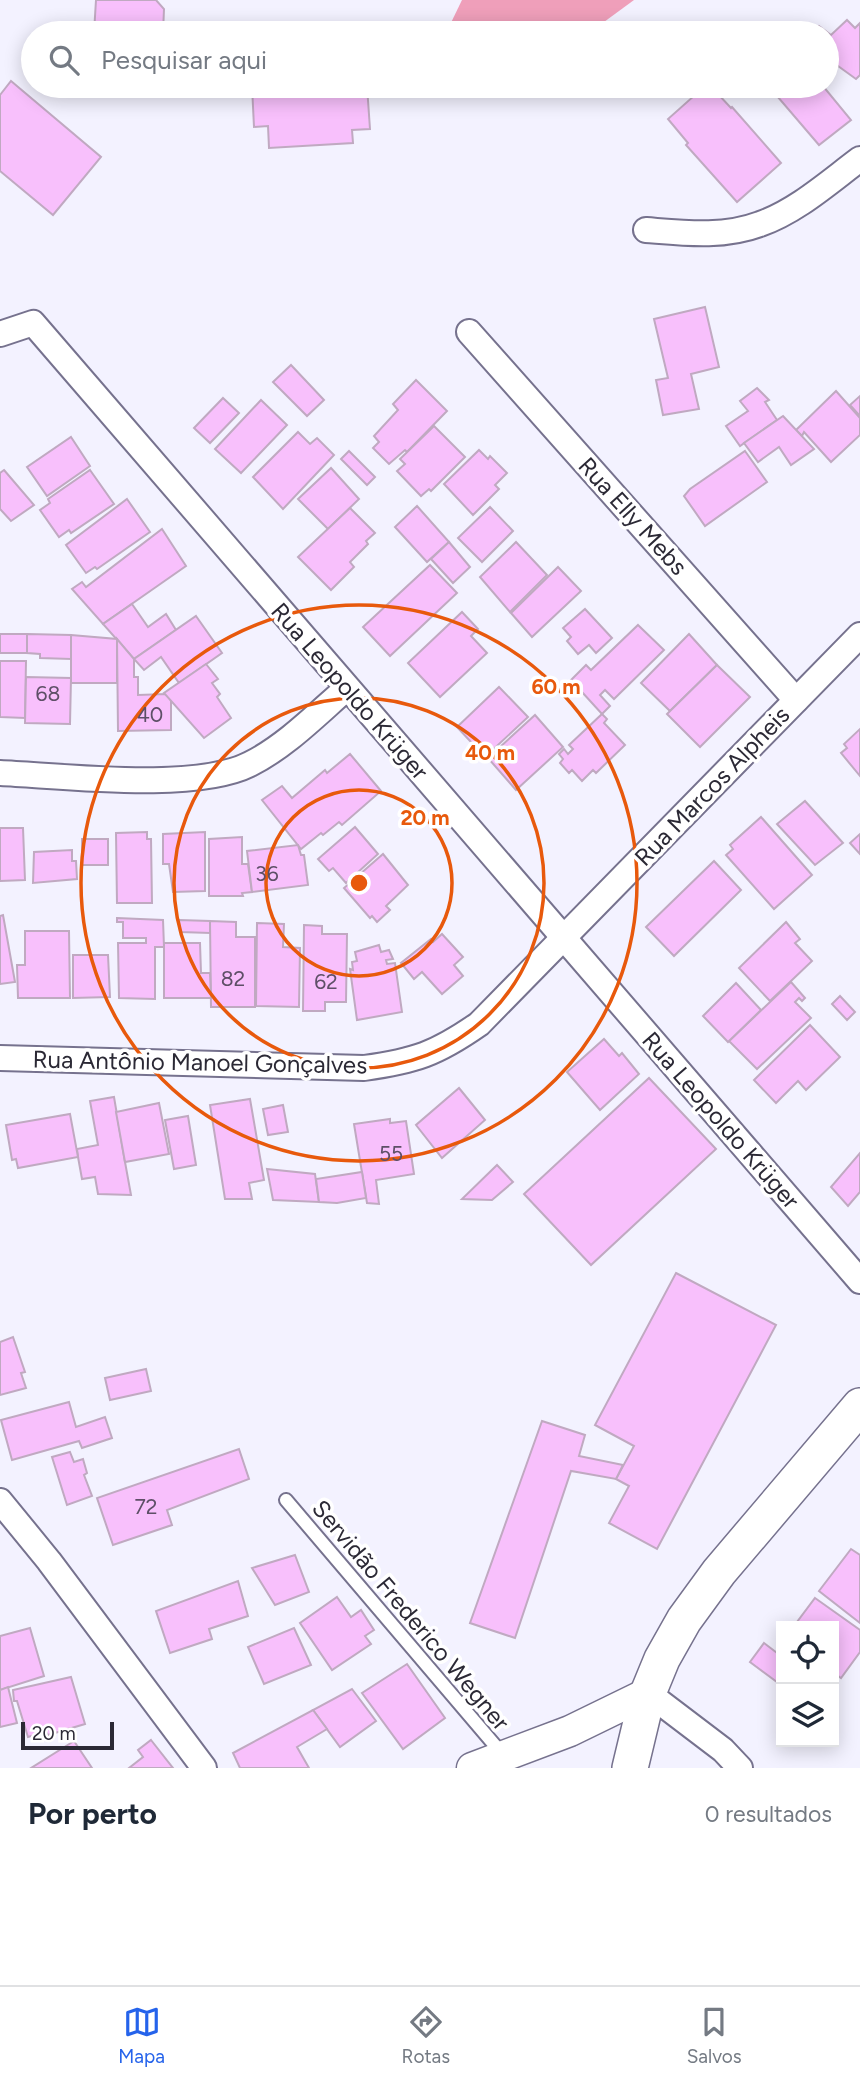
<!DOCTYPE html>
<html lang="pt">
<head>
<meta charset="utf-8">
<style>
	:root { --surface:#fff; --page:#f6f6f7; --text:#1f2937; --muted:#747a83; --line:#e0e1e3; --accent:#2563eb }
	body { margin:0; font-family:Figtree,sans-serif; background:var(--page); color:var(--text) }
	.controls { position:absolute; right:21px; bottom:21px; display:grid; overflow:hidden; border-radius:0px; box-shadow:0 4px 18px #0003 }
	.controls button { width:63px; height:63px; display:grid; place-items:center; padding:0; border:0; border-bottom:2px solid var(--line); background:var(--surface); color:var(--text); font:35px sans-serif }
	.scale { position:absolute; left:21px; bottom:18px; width:93px; box-sizing:border-box; padding-left:7px; border:4px solid #2b2935; border-top:0; font-size:19px; line-height:24px; white-space:nowrap; color:#2b2935; -webkit-text-stroke:5px #fff; paint-order:stroke }
	.list { margin:0; padding:0; list-style:none }
	h2 { display:flex; justify-content:space-between; align-items:center; height:91px; margin:0; padding:0 28px; font-size:30px }
	h2 small { font-size:23px; font-weight:400; color:var(--muted) }
	.icon { flex:none; width:38px; height:38px; fill:none; stroke:currentColor; stroke-width:2; stroke-linecap:round; stroke-linejoin:round }
	.map { position:relative; flex:none; width:860px; height:1768px; overflow:hidden }
	.search { position:absolute; background:var(--surface); box-shadow:0 4px 18px #0003; left:21px; right:21px; top:21px; height:77px; display:flex; align-items:center; gap:18px; box-sizing:border-box; padding:0 24px; border-radius:38px; color:var(--muted); font-size:26px }
	.sheet { height:217px; background:var(--surface) }
	nav { display:flex; justify-content:space-around; align-items:center; box-sizing:border-box; height:98px; border-top:2px solid var(--line); background:var(--surface); font-size:19px; color:var(--muted) }
	nav a { display:grid; justify-items:center; gap:4px }
	nav .on { color:var(--accent) }
	.map>svg:first-child { display:block }
</style>
</head>
<body>
<div class="map">
<svg width="860" height="1768" viewBox="0 0 860 1768">
	<rect width="100%" height="100%" fill="#f3f2ff"/>
	<path fill="#ef9fba" d="M462,0H634L589,33H446Z"/>
	<g fill="#f8c0fc" stroke="#c0a9c1" stroke-width="2">
		<path d="M96,0H156L164,9L163,33H94Z"/>
		<path d="M847,20L855,28L860,23V75L856,79L827,58V33H798L801,25L814,32L819,26L831,35Z"/>
		<path d="M11,81L101,157L53,215L0,171V95Z"/>
		<path d="M252,86H367L370,129L352,130L353,143L269,148L268,126L254,127Z"/>
		<path d="M705,86L715,96L718,94L731,108L732,107L781,163L737,202L686,145L688,143L668,119Z"/>
		<path d="M772,86H823L851,120L819,145L777,96L780,95Z"/>
		<path d="M705,307L719,367L691,374L699,409L663,415L656,380L668,378L654,319Z"/>
		<path d="M291,365L324,400L307,416L273,382Z"/>
		<path d="M416,380L447,411L407,452L405,450L389,464L373,448L379,442L374,436L398,410L393,404Z"/>
		<path d="M757,388L769,400L765,402L777,420L740,446L726,426L748,411L740,401Z"/>
		<path d="M836,391L860,418V435L831,462L804,432L802,436L796,430Z"/>
		<path d="M860,396V416L850,405Z"/>
		<path d="M223,398L239,413L210,443L194,428Z"/>
		<path d="M261,400L287,425L241,473L215,449Z"/>
		<path d="M783,416L814,449L791,465L779,447L758,462L744,443Z"/>
		<path d="M434,426L465,457L431,491L429,489L421,496L397,471L405,464L400,459Z"/>
		<path d="M298,432L310,444L317,438L334,455L283,509L253,477Z"/>
		<path d="M71,437L90,466L47,496L27,467Z"/>
		<path d="M479,450L488,459L490,456L507,473L495,485L499,489L473,515L444,484Z"/>
		<path d="M349,451L375,477L367,485L341,459Z"/>
		<path d="M745,451L767,482L705,526L684,496L690,489Z"/>
		<path d="M331,468L359,499L328,529L298,499Z"/>
		<path d="M4,470L34,505L11,521L0,509V473Z"/>
		<path d="M90,470L114,504L71,533L69,530L59,537L40,510L50,503L48,499Z"/>
		<path d="M127,499L150,532L97,569L95,567L86,573L66,545Z"/>
		<path d="M417,506L449,542L427,562L395,527Z"/>
		<path d="M490,507L513,531L482,562L458,538Z"/>
		<path d="M350,508L375,533L366,541L368,544L350,562L354,567L331,590L298,557Z"/>
		<path d="M162,529L186,566L103,624L72,589L82,582L86,587Z"/>
		<path d="M449,542L470,567L453,583L431,559Z"/>
		<path d="M516,542L547,575L510,612L480,577Z"/>
		<path d="M430,565L457,593L390,656L363,627Z"/>
		<path d="M558,567L581,591L532,637L511,613Z"/>
		<path d="M132,604L148,627L166,614L176,630L134,659L103,624Z"/>
		<path d="M585,609L612,638L596,653L589,645L578,654L567,641L571,637L563,628Z"/>
		<path d="M462,612L478,629L471,636L487,653L440,697L408,663Z"/>
		<path d="M196,616L222,653L179,683L161,657L144,670L134,659Z"/>
		<path d="M638,625L664,650L614,699L605,690L600,695L610,706L602,714L571,680L586,665L591,670Z"/>
		<rect x="0" y="634" width="27" height="19"/>
		<path d="M27,634L71,635V659L40,658V654L27,653Z"/>
		<path d="M689,634L717,665L670,711L641,683Z"/>
		<path d="M71,635L117,639V683H71Z"/>
		<path d="M117,639L134,659V677H138V695L166,694L171,700V730L118,731Z"/>
		<path d="M0,661H26L25,718L0,717Z"/>
		<path d="M206,664L218,679L212,683L220,694L217,697L231,718L204,738L164,693Z"/>
		<path d="M717,665L750,697L700,747L667,714Z"/>
		<path d="M26,677L71,678L70,724L25,723Z"/>
		<path d="M499,687L528,717L485,757L457,727Z"/>
		<path d="M602,714L607,719L604,723L625,745L596,773L593,770L582,781L572,770L569,773L560,763L563,759L559,754L564,749L568,754L573,749L569,745Z"/>
		<path d="M535,715L563,747L516,790L488,758Z"/>
		<path d="M860,729V776L841,753L847,748L844,744Z"/>
		<path d="M350,754L381,791L342,825L339,822L323,835L321,833L301,849L262,800L282,786L292,798L325,770L327,773Z"/>
		<path d="M805,801L843,843L815,865L777,824Z"/>
		<path d="M761,817L812,875L774,909L726,855L733,849L730,845Z"/>
		<path d="M355,827L378,854L346,883L333,868L329,871L318,859Z"/>
		<path d="M0,828H23L25,880L0,881Z"/>
		<path d="M147,832V839H151L152,903H117L116,833Z"/>
		<path d="M205,832V891L173,892L169,864H163V834Z"/>
		<path d="M860,834V854L850,843Z"/>
		<path d="M242,837V864H248L252,892L242,893L243,896H209V839Z"/>
		<rect x="82" y="839" width="26" height="26"/>
		<path d="M298,845L301,855H304L308,885L252,892L247,851Z"/>
		<path d="M72,850V861H76L77,879L33,883L34,852Z"/>
		<path d="M383,854L408,885L386,906L390,910L377,922L372,916L370,918L344,888Z"/>
		<path d="M714,861L741,890L674,956L646,927Z"/>
		<path d="M3,915L15,982L0,984V916Z"/>
		<path d="M117,918L163,920L164,947H155V999L119,998L118,943H146V938H123V922H117Z"/>
		<path d="M179,920L210,921V933L180,932Z"/>
		<path d="M210,921L236,922V937H255V1007H211Z"/>
		<path d="M786,922L800,939L795,943L812,961L770,1001L739,968Z"/>
		<path d="M257,923L284,924L283,947L300,948L299,1007L256,1006Z"/>
		<path d="M304,925L322,926V934H347L346,1002H325V1011H303Z"/>
		<path d="M25,931H69L70,998H18L17,965H25Z"/>
		<path d="M442,934L463,957L454,965L463,976L442,994L422,972L414,979L401,963L431,939L433,942Z"/>
		<path d="M164,943H200L201,973H210L211,998H164Z"/>
		<path d="M379,945L381,952L389,950L393,959L386,960L387,964L395,963L402,1012L357,1020L350,969L353,970L352,962L357,961L355,952Z"/>
		<path d="M73,955H108L110,997L73,998Z"/>
		<path d="M791,982L805,998L802,1001L799,998L795,1002L811,1018L757,1069L729,1041Z"/>
		<path d="M736,983L761,1010L728,1042L703,1016Z"/>
		<path d="M840,996L855,1012L847,1020L832,1004Z"/>
		<path d="M810,1025L840,1057L806,1090L798,1081L776,1103L754,1080Z"/>
		<path d="M604,1039L619,1056L622,1053L639,1074L600,1110L567,1072Z"/>
		<path d="M649,1078L716,1149L591,1265L524,1194Z"/>
		<path d="M459,1088L485,1120L442,1158L416,1125Z"/>
		<path d="M114,1097L125,1162L131,1195L98,1194L95,1177L82,1179L78,1157L77,1149L98,1145L90,1101Z"/>
		<path d="M250,1099L264,1180L249,1183L252,1199H225L210,1105Z"/>
		<path d="M159,1103L169,1154L125,1162L116,1112Z"/>
		<path d="M283,1105L288,1132L268,1135L263,1109Z"/>
		<path d="M70,1114L78,1157L18,1168L16,1159L12,1160L6,1125Z"/>
		<path d="M188,1116L196,1165L174,1169L165,1120Z"/>
		<path d="M390,1119V1123L406,1121L414,1174L376,1180L379,1204L367,1203L354,1124Z"/>
		<path d="M860,1153V1192L848,1206L831,1187Z"/>
		<path d="M497,1165L513,1182L492,1200L462,1199Z"/>
		<path d="M267,1169L315,1174L319,1202L273,1200Z"/>
		<path d="M362,1172L366,1198L337,1203L319,1202L316,1179Z"/>
		<path d="M676,1273L776,1325L657,1549L609,1523L629,1486L616,1479L634,1446L595,1425Z"/>
		<path d="M13,1337L25,1372L21,1373L26,1388L0,1395V1342Z"/>
		<path d="M146,1369L151,1391L110,1400L105,1378Z"/>
		<path d="M69,1402L76,1427L105,1417L112,1438L82,1448L79,1441L12,1460L1,1420Z"/>
		<path d="M542,1421L585,1435L579,1456L623,1465L616,1479L571,1471L515,1638L470,1623Z"/>
		<path d="M239,1449L249,1479L167,1510L172,1525L113,1545L97,1498Z"/>
		<path d="M70,1452L74,1462L83,1459L87,1473L84,1475L92,1496L67,1505L52,1457Z"/>
		<path d="M851,1549L860,1555V1623L819,1591Z"/>
		<path d="M295,1555L309,1592L275,1605L252,1568Z"/>
		<path d="M238,1581L248,1616L209,1629L212,1639L170,1653L156,1611Z"/>
		<path d="M337,1597L351,1617L361,1610L374,1630L365,1636L371,1644L332,1670L300,1623Z"/>
		<path d="M815,1598L860,1630V1652L841,1678L834,1673V1626H794Z"/>
		<path d="M30,1628L44,1676L0,1690V1636Z"/>
		<path d="M294,1628L311,1665L264,1684L248,1647Z"/>
		<path d="M764,1643L781,1656V1685L750,1662Z"/>
		<path d="M407,1664L445,1718L403,1749L362,1693Z"/>
		<path d="M71,1677L85,1724L48,1735L46,1732L28,1737L17,1701H14L13,1690Z"/>
		<path d="M8,1687L17,1723L0,1727V1690Z"/>
		<path d="M352,1689L376,1721L340,1747L313,1710Z"/>
		<path d="M313,1710L327,1729L297,1747L309,1768H240L233,1753Z"/>
		<path d="M151,1740L173,1768H129L143,1757L138,1750Z"/>
		<path d="M74,1741L92,1768H31Z"/>
	</g>
	<g fill="none" stroke-linecap="round" stroke-linejoin="round">
		<g stroke="#76728e" stroke-width="16">
			<path id="service" d="M286,1500L504,1756"/>
		</g>
		<g stroke="#76728e" stroke-width="28">
			<g id="minor">
				<path d="M646,230C684,233 723,238 760,224C797,211 829,182 860,159"/>
				<path d="M469,332L796,700"/>
				<path d="M0,334L33,323L860,1281"/>
				<path d="M0,773C64,776 195,792 250,764C286,746 317,714 347,688"/>
				<path d="M0,1058L364,1068C415,1061 436,1054 479,1024L860,635"/>
				<path d="M0,1501L49,1561L204,1768"/>
				<path d="M648,1693L723,1750L740,1768"/>
			</g>
		</g>
		<g stroke="#76728e" stroke-width="33">
			<path id="tertiary" d="M472,1768L570,1731L648,1693"/>
		</g>
		<g stroke="#76728e" stroke-width="38">
			<path id="secondary" d="M630,1768L648,1693L662,1659L684,1620L719,1572L860,1406"/>
		</g>
		<use href="#service" stroke="#fff" stroke-width="12"/>
		<use href="#minor" stroke="#fff" stroke-width="24"/>
		<use href="#tertiary" stroke="#fff" stroke-width="30"/>
		<use href="#secondary" stroke="#fff" stroke-width="35"/>
	</g>
	<g fill="none" stroke="#e8590c" stroke-width="3.5">
		<circle cx="359" cy="883" r="93"/>
		<circle cx="359" cy="883" r="185"/>
		<circle cx="359" cy="883" r="278"/>
	</g>
	<g text-anchor="middle" dominant-baseline="central" stroke-width="7" stroke-linejoin="round" paint-order="stroke">
		<g font-size="21" fill="#5e4f67">
			<text x="48" y="693">68</text>
			<text x="150" y="714">40</text>
			<text x="267" y="873">36</text>
			<text x="233" y="978">82</text>
			<text x="326" y="981">62</text>
			<text x="391" y="1153">55</text>
			<text x="146" y="1506">72</text>
		</g>
		<g font-size="24" fill="#2b2935" stroke="#fff">
			<text transform="translate(633 516) rotate(48)">Rua Elly Mebs</text>
			<text transform="translate(350 691) rotate(49)">Rua Leopoldo Krüger</text>
			<text transform="translate(712 786) rotate(-46)">Rua Marcos Alpheis</text>
			<text transform="translate(200 1062) rotate(1)">Rua Antônio Manoel Gonçalves</text>
			<text transform="translate(721 1120) rotate(49)">Rua Leopoldo Krüger</text>
			<text transform="translate(411 1615) rotate(50)">Servidão Frederico Wegner</text>
		</g>
	</g>
	<circle cx="359" cy="883" r="10" fill="#e8590c" stroke="#fff" stroke-width="3.5"/>
	<g font-size="21" text-anchor="middle" font-weight="bold" fill="#e8590c" stroke="#fff" stroke-width="7" stroke-linejoin="round" paint-order="stroke">
		<text x="556" y="694">60 m</text>
		<text x="490" y="760">40 m</text>
		<text x="425" y="825">20 m</text>
	</g>
</svg>
<div class="controls">
<button><svg class="icon" aria-label="locate" viewBox="0 0 24 24"><circle cx="12" cy="12" r="6"/><path d="M12 2v4M12 18v4M2 12h4M18 12h4"/></svg></button>
<button><svg class="icon" aria-label="layers" viewBox="0 0 24 24"><path d="M12 4l9 5-9 5-9-5zM3 14l9 5 9-5"/></svg></button>
</div>
<div class="scale">20 m</div>
<div class="search"><svg class="icon" aria-label="search" viewBox="0 0 24 24"><circle cx="10" cy="10" r="6"/><path d="M15 15l6 6"/></svg>Pesquisar aqui</div>
</div>
<section class="sheet">
<h2>Por perto<small>0 resultados</small></h2>
<ul class="list">
</ul>
</section>
<nav>
<a class="on"><svg class="icon" aria-label="map" viewBox="0 0 24 24"><path d="M3 6l6-2 6 2 6-2v14l-6 2-6-2-6 2zM9 4v14M15 6v14"/></svg>Mapa</a>
<a><svg class="icon" aria-label="directions" viewBox="0 0 24 24"><path d="M12 3l9 9-9 9-9-9zM9 14v-3h6M13 9l2 2-2 2"/></svg>Rotas</a>
<a><svg class="icon" aria-label="saved" viewBox="0 0 24 24"><path d="M7 4h10v16l-5-4-5 4z"/></svg>Salvos</a>
</nav>
</body>
</html>
